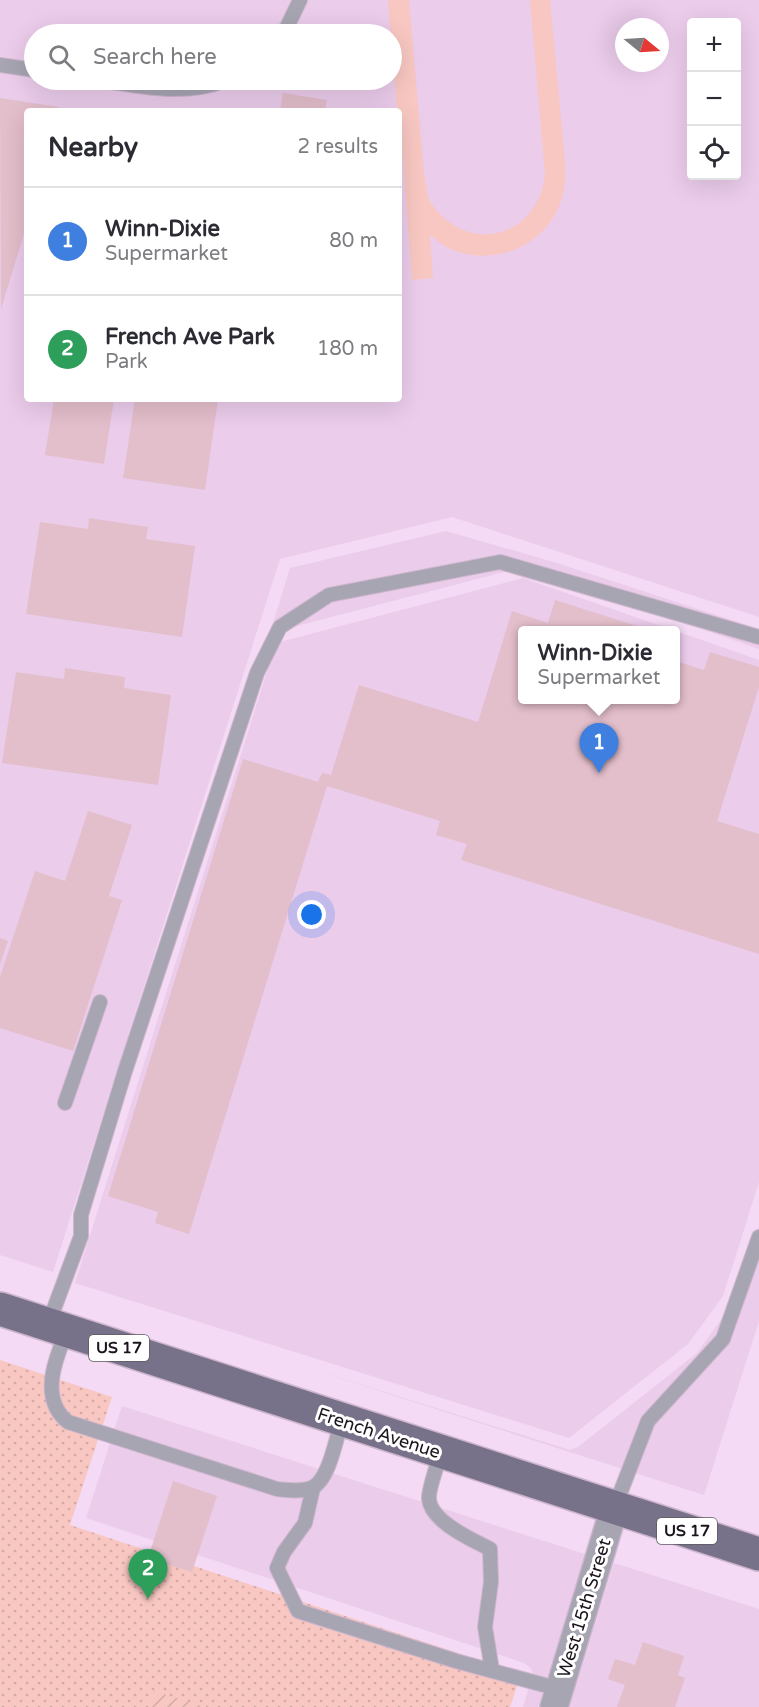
<!DOCTYPE html>
<html lang="en">
<head>
<meta charset="utf-8">
<style>
	:root { --surface:#fff; --page:#f2f2f3; --text:#2b2b33; --muted:#7c7c81; --line:#e1e1e2; --accent:#db2777 }
	body { margin:0; font-family:"Varela Round",sans-serif; background:var(--page); color:var(--text) }
	.controls { position:absolute; right:18px; top:18px; display:grid; overflow:hidden; border-radius:6px; box-shadow:0 6px 24px #0002 }
	.controls button { width:54px; height:54px; display:grid; place-items:center; padding:0; border:0; border-bottom:2px solid var(--line); background:var(--surface); color:var(--text); font:30px sans-serif }
	.compass { position:absolute; left:615px; top:18px; width:54px; height:54px; border-radius:50%; background:var(--surface); box-shadow:0 6px 24px #0002; rotate:108deg }
	.you { position:absolute; left:312px; top:915px; width:21px; height:21px; margin:-15px; border:4px solid #fff; border-radius:50%; background:#1a73e8; box-shadow:0 0 0 9px #1a73e833 }
	.badge { display:grid; place-items:center; width:39px; height:39px; border-radius:50%; background:var(--accent); color:#fff; font-size:20px; font-weight:700 }
	.pin { position:absolute; translate:-50% -50px; filter:drop-shadow(0 2px 3px #0008) }
	.pin::after { content:''; position:absolute; top:32px; width:21px; height:18px; background:inherit; clip-path:polygon(0 0,100% 0,50% 100%) }
	.popup { position:absolute; left:518px; top:626px; width:162px; height:78px; box-sizing:border-box; display:grid; place-content:center; border-radius:6px; background:var(--surface); filter:drop-shadow(0 2px 4px #0005); font-size:20px; white-space:nowrap; color:var(--muted) }
	.popup b { font-size:22px; color:var(--text) }
	.popup::after { content:''; position:absolute; left:50%; top:100%; margin-left:-12px; border:12px solid transparent; border-top-color:var(--surface) }
	.list { margin:0; padding:0; list-style:none }
	h2 { display:flex; justify-content:space-between; align-items:center; height:78px; margin:0; padding:0 24px; font-size:26px }
	h2 small { font-size:20px; font-weight:400; color:var(--muted) }
	.list li { display:grid; grid-template-columns:39px 1fr auto; gap:18px; align-items:center; box-sizing:border-box; height:108px; padding:0 24px; border-top:2px solid var(--line) }
	.list b { display:block; font-size:22px; white-space:nowrap }
	.list p { margin:0; font-size:20px; white-space:nowrap; color:var(--muted) }
	.list em { font-size:20px; font-style:normal; color:var(--muted) }
	.icon { flex:none; width:33px; height:33px; fill:none; stroke:currentColor; stroke-width:2; stroke-linecap:round; stroke-linejoin:round }
	.map { position:relative; flex:none; width:759px; height:1707px; overflow:hidden }
	.search { position:absolute; background:var(--surface); box-shadow:0 6px 24px #0002; left:24px; top:24px; width:378px; height:66px; display:flex; align-items:center; gap:15px; box-sizing:border-box; padding:0 21px; border-radius:33px; color:var(--muted); font-size:22px }
	.panel { position:absolute; background:var(--surface); box-shadow:0 6px 24px #0002; left:24px; top:108px; width:378px; height:294px; border-radius:6px }
	.map>svg:first-child { display:block }
</style>
</head>
<body>
<div class="map">
<svg width="759" height="1707" viewBox="0 0 759 1707">
	<defs>
		<pattern id="grass-dots" width="8" height="8" patternUnits="userSpaceOnUse" patternTransform="scale(1.5)"><rect width="8" height="8" fill="#f8c7c2"/><path d="M2 2h.1M6 6h.1" fill="none" stroke="#d4aaa6" stroke-width="1.8" stroke-linecap="round"/></pattern>
		<pattern id="garden-furrows" width="10" height="10" patternUnits="userSpaceOnUse" patternTransform="scale(1.5)"><rect width="10" height="10" fill="#f8c7c2"/><path d="M-1 1l2-2M0 10L10 0M9 11l2-2" fill="none" stroke="#d4aaa6"/></pattern>
	</defs>
	<rect width="100%" height="100%" fill="#f4daf4"/>
	<g fill="#ebcceb" fill-rule="evenodd">
		<path d="M0,0H759V617L452,517L280,559L53,1272L0,1255ZM692,22H736V176H692ZM624,27H660V63H624ZM34,34H392V80H34ZM27,111H399V399H27Z"/>
		<path d="M446,531L557,563L759,629V649L523,567L270,633L290,568Z"/>
		<path d="M523,578L673,630H522V700H676V631L759,660V1182L723,1296L688,1344L569,1438L75,1283L276,643Z"/>
		<path d="M759,1225V1321L704,1495L286,1361L570,1450L578,1447L697,1353L735,1300Z"/>
		<path d="M122,1406L585,1554L538,1707H523L533,1674L531,1668L524,1663L86,1518Z"/>
		<path d="M614,1563L759,1609V1707H570Z"/>
	</g>
	<path fill="url(#grass-dots)" d="M0,1360L112,1397L70,1525L521,1674L510,1707H0Z"/>
	<path fill="url(#garden-furrows)" d="M154,1691L205,1707H149Z"/>
	<path fill="#f8c7c2" d="M388,0H409L424,174C426,181 426,190 428,197C432,207 441,216 449,222C491,252 540,224 545,175L530,0H550L565,162C565,172 566,183 563,194C552,242 498,268 453,250C444,247 437,240 430,235L433,278L412,280L399,111H397Z"/>
	<g fill="#e3becb">
		<path d="M330,80H348L347,83Z"/>
		<path d="M283,93L327,100L325,111H280Z"/>
		<path d="M0,98L59,107V111H27V224L1,309Z"/>
		<path d="M54,399H114L104,464L45,455Z"/>
		<path d="M135,399H218L205,490L123,478Z"/>
		<path d="M89,518L148,527L146,539L195,546L182,637L26,614L40,522L88,529Z"/>
		<path d="M555,600L640,627L639,630H522V700H676V661L704,670L710,652L759,667V687L717,821L759,834V954L461,860L467,844L436,835L440,821L327,786L189,1234L155,1223L158,1212L108,1196L243,759L318,782L322,773L331,775L359,685L478,722L512,611L548,623Z"/>
		<path d="M65,668L125,677L124,688L171,695L158,785L2,763L16,672L64,679Z"/>
		<path d="M88,811L132,825L109,896L122,900L73,1051L0,1028V977L35,871L65,881Z"/>
		<path d="M0,938L8,941L0,964Z"/>
		<path d="M173,1481L217,1496L192,1572L148,1558Z"/>
		<path d="M643,1642L684,1656L678,1675L685,1678L675,1707H617L625,1685L608,1679L615,1659L635,1665Z"/>
	</g>
	<g fill="none" stroke-linecap="round" stroke-linejoin="round">
		<g stroke="#cdb6cd" stroke-width="16">
			<g id="service">
				<path d="M281,34L287,27L300,0"/>
				<path d="M0,65L34,70"/>
				<path d="M97,80C141,86 184,97 226,80"/>
				<path d="M65,1103L100,1002"/>
				<path d="M48,1325L81,1236V1215L125,1071L257,673L280,627L329,595L500,562L759,637"/>
				<path d="M67,1331C55,1359 39,1399 68,1422L277,1489C288,1490 300,1492 311,1488C329,1482 336,1438 342,1420"/>
				<path d="M441,1453C438,1462 428,1491 429,1499C431,1522 473,1540 490,1549L491,1582L485,1627L492,1670"/>
				<path d="M313,1488L305,1523L284,1552L277,1568L298,1611L456,1661L559,1689"/>
				<path d="M614,1509L648,1421L723,1339L759,1237"/>
			</g>
		</g>
		<g stroke="#cdb6cd" stroke-width="30">
			<path id="minor" d="M554,1707L614,1509"/>
		</g>
		<g stroke="#cdb6cd" stroke-width="36">
			<path id="primary" d="M0,1309L759,1554"/>
		</g>
		<use href="#service" stroke="#a8a5b3" stroke-width="14"/>
		<use href="#minor" stroke="#a8a5b3" stroke-width="27"/>
		<use href="#primary" stroke="#777189" stroke-width="33"/>
	</g>
	<g text-anchor="middle" dominant-baseline="central" stroke-width="6" stroke-linejoin="round" paint-order="stroke">
		<g fill="#fff" stroke="#605a61" stroke-width="1.5">
			<rect x="89" y="1335" width="60" height="26" rx="4.5"/>
			<rect x="657" y="1518" width="60" height="26" rx="4.5"/>
		</g>
		<g font-size="16" font-weight="bold" fill="#1c141d">
			<text x="119" y="1348">US 17</text>
			<text x="687" y="1531">US 17</text>
		</g>
		<g font-size="18" fill="#1c141d" stroke="#fff">
			<text transform="translate(379 1433) rotate(18)">French Avenue</text>
			<text transform="translate(584 1608) rotate(-73)">West 15th Street</text>
		</g>
	</g>
</svg>
<div class="controls">
<button>+</button>
<button>−</button>
<button><svg class="icon" aria-label="locate" viewBox="0 0 24 24"><circle cx="12" cy="12" r="6"/><path d="M12 2v4M12 18v4M2 12h4M18 12h4"/></svg></button>
</div>
<svg class="compass" viewBox="-18 -18 36 36"><path d="M0-13l5 13h-10z" fill="#e53935"/><path d="M0 13l5-13h-10z" fill="#7c7c81"/></svg>
<div class="you"></div>
<div class="pin badge" style="left:599px;top:773px;background:#3f7fe0">1</div>
<div class="popup"><b>Winn-Dixie</b>Supermarket</div>
<div class="pin badge" style="left:148px;top:1599px;background:#2e9e5b">2</div>
<div class="search"><svg class="icon" aria-label="search" viewBox="0 0 24 24"><circle cx="10" cy="10" r="6"/><path d="M15 15l6 6"/></svg>Search here</div>
<section class="panel">
<h2>Nearby<small>2 results</small></h2>
<ul class="list">
<li><span class="badge" style="background:#3f7fe0">1</span><div><b>Winn-Dixie</b><p>Supermarket</p></div><em>80 m</em></li>
<li><span class="badge" style="background:#2e9e5b">2</span><div><b>French Ave Park</b><p>Park</p></div><em>180 m</em></li>
</ul>
</section>
</div>
</body>
</html>
